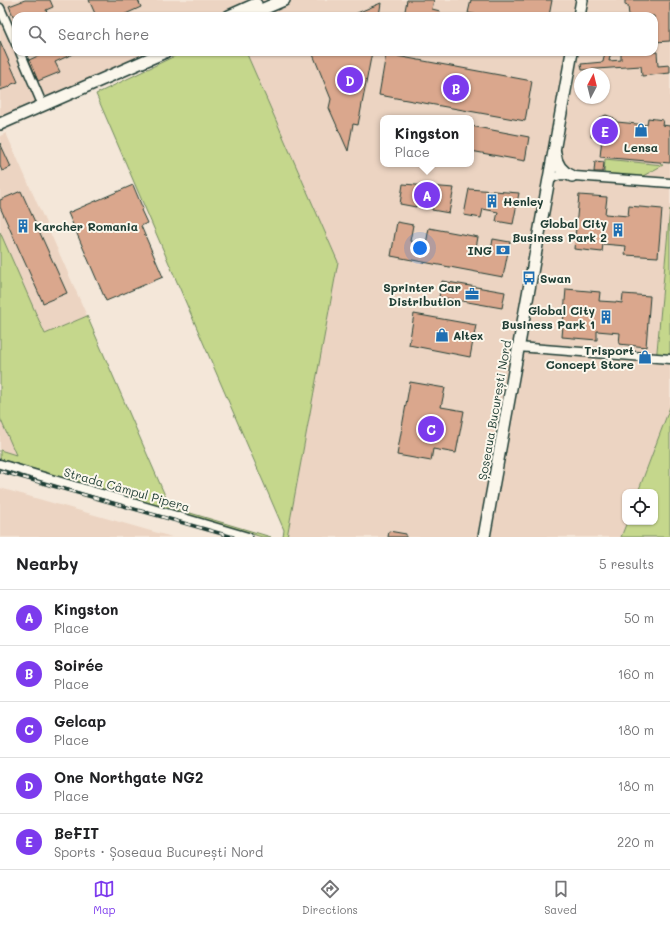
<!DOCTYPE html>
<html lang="en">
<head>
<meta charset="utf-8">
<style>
	:root { --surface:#fff; --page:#f2f2f2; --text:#202124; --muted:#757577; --line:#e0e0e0; --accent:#7c3aed }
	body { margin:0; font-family:Mali,sans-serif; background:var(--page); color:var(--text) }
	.controls { position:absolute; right:12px; bottom:12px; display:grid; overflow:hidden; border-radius:8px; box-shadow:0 1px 3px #0004 }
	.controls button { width:36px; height:36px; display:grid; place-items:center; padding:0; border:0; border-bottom:1px solid var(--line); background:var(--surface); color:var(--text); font:20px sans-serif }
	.compass { position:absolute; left:574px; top:68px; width:36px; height:36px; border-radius:50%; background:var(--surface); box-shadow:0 1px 3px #0004; rotate:7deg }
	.you { position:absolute; left:420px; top:248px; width:14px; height:14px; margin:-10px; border:3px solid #fff; border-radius:50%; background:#1a73e8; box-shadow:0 0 0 6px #1a73e833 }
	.badge { display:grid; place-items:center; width:26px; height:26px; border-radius:50%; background:var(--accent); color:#fff; font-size:13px; font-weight:700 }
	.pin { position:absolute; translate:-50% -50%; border:2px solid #fff; box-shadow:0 1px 4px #0006 }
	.popup { position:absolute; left:380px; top:115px; width:94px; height:52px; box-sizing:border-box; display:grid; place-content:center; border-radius:8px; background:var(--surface); filter:drop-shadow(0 1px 3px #0005); font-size:13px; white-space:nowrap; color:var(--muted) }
	.popup b { font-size:15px; color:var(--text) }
	.popup::after { content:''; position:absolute; left:50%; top:100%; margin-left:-8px; border:8px solid transparent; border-top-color:var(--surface) }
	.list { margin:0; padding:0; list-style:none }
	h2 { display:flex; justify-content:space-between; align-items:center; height:52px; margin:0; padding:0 16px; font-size:17px }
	h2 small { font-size:13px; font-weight:400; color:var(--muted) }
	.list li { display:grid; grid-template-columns:26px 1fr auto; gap:12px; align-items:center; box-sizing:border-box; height:56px; padding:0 16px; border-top:1px solid var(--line) }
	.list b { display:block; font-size:15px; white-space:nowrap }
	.list p { margin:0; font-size:13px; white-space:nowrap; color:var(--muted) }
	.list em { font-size:13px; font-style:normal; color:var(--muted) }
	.icon { flex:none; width:22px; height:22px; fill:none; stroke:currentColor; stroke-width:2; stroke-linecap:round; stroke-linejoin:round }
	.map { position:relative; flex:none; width:670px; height:537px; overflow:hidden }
	.search { position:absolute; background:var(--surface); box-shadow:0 1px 3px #0004; left:12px; right:12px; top:12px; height:44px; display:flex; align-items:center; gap:10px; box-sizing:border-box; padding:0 14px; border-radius:12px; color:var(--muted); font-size:15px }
	.sheet { height:332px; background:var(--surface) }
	nav { display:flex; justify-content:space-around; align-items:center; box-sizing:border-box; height:56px; border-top:1px solid var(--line); background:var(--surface); font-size:11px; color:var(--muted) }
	nav a { display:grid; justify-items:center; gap:2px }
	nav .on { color:var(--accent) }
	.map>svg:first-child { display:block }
</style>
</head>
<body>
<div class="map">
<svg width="670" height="537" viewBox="0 0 670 537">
	<rect width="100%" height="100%" fill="#f4e7d9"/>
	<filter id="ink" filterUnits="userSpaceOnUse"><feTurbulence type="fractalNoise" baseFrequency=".025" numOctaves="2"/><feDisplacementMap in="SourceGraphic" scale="8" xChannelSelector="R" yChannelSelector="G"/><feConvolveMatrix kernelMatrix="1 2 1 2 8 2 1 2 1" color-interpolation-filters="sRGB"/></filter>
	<g filter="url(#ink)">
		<g fill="#ecd4c2" fill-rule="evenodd">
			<path d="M0,0H670V209L656,362L670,363V407L638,492H625V522H627L621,537H287L338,262L246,52H654V16H16V52H180L0,132ZM580,74H604V98H580ZM383,118H471V164H383Z"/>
			<path d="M6,133L87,316L45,334L0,232V136Z"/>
			<path d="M0,418L16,455L0,450Z"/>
			<path d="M0,488L172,537H0Z"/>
		</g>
		<g fill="#c5d78c" stroke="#728a60">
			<path d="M183,52H246L338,262L287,537H283L284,530L96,94Z"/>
			<path d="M605,159L663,165L643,176L638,177L604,174Z"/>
			<path d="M670,209V363L656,362Z"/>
			<path d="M0,232L45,334L87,316L170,507L271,537H262L0,459V450L16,455L0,418Z"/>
			<path d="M670,407V537H621L627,522H655V492H638Z"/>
		</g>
		<g fill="#daa78d" stroke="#1f3d34">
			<path d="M25,0H50L53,7L46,10L48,16H13L9,6Z"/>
			<path d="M89,0H138L141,7L121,16H96Z"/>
			<path d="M407,0H434L432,9L440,11L439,16H404Z"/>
			<path d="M471,0H552L549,16H484L468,13Z"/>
			<path d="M625,0H670V41L654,42V16H629L628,6L625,5Z"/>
			<path d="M381,3L379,16H350Z"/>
			<path d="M0,41L18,82L12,84L9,87L0,90Z"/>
			<path d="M47,52H77L55,62L60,72L38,81L29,60Z"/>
			<path d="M312,52H372L358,125L353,124L348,151L329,108L331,99Z"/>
			<path d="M605,52H611L609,61L621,60V52H657L658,66L670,65V73L642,76L641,66L582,70L581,64L603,62Z"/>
			<path d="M386,54L532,81L525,121L379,95Z"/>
			<path d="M606,115L614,118L617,122L647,125L648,118L663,120L662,125L670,126V163L600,157L602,138L591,137L592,126H595L599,118Z"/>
			<path d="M471,126L529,137L525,161L471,151Z"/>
			<path d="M0,143L11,167L2,171L0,166Z"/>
			<path d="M595,161L604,162L603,172H594Z"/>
			<path d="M403,184L454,188L449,213L432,210L433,205L417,202L416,207L400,204Z"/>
			<path d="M133,185L143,209L141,210L147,223L141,226L163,277L106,301L68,213Z"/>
			<path d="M469,189L519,193L513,224L496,221L498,212L483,209L481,218L464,215Z"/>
			<path d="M21,191L67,293L43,303L0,207V200Z"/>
			<path d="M579,195L607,197L605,214L628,216L629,206L662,209L658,257L625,255L626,246L603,244L602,252L574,249Z"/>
			<path d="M397,222L413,225L410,241L426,244L429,228L478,237L475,253L490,256L493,239L510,242L503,277L391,256Z"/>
			<path d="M442,281L505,292L502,308L439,297Z"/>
			<path d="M566,289L600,292L599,301L615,302L622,303L623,294L650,296L646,347L619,344L620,333L597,331V340L562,337Z"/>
			<path d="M414,314L476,325L470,357L409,345Z"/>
			<path d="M410,382L445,388L441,407L464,411L456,453L433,449L431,461L397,455Z"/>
			<path d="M389,531L406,534V537H388Z"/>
		</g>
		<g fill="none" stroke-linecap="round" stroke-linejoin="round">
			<g stroke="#1f3d34" stroke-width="11">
				<g id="minor">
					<path d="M0,8L16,44"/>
					<path d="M20,52L40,99"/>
					<path d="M548,182L554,177L561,175L670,183"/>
					<path d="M518,347L670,359"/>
					<path d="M0,464L248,537"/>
				</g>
			</g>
			<g stroke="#1f3d34" stroke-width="14">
				<g id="secondary">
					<path d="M229,16L256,4"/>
					<path d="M247,16L284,0"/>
					<path d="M579,16L582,0"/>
					<path d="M0,124L165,52"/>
					<path d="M555,153C556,164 561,172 572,176"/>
					<path d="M484,537L572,52"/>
				</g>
			</g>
			<use href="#minor" stroke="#fbf7ec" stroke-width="8"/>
			<use href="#secondary" stroke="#fbf7ec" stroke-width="11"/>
			<g stroke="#1f3d34" stroke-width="3.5">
				<path id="rail" d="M0,471L233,537"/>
			</g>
			<use href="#rail" stroke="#fbf7ec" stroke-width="2" stroke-dasharray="6" stroke-linecap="butt"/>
		</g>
	</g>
	<defs>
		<g id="shop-bare" transform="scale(1.08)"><path d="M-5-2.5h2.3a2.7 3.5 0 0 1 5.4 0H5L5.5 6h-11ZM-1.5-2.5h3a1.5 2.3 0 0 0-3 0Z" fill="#1f6fb2" stroke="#fbf7ec" stroke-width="2.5" paint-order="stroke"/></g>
		<g id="building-bare" transform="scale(1.08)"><path d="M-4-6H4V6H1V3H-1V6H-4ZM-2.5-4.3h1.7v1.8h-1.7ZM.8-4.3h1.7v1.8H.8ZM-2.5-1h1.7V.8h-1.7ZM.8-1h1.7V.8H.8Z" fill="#1f6fb2" stroke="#fbf7ec" stroke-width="2.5" paint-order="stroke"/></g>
		<g id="bank-bare" transform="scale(1.08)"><path d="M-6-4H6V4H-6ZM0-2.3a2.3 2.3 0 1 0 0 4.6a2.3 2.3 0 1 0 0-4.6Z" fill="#1f6fb2" stroke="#fbf7ec" stroke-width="2.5" paint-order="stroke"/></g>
		<g id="bus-bare" transform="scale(1.08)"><path d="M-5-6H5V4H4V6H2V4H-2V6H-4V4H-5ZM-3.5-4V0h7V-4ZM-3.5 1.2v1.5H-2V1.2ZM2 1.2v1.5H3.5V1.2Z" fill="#1f6fb2" stroke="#fbf7ec" stroke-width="2.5" paint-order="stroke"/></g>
		<g id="office-bare" transform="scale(1.08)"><path d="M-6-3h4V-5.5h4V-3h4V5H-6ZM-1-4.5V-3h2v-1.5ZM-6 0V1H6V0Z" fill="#1f6fb2" stroke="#fbf7ec" stroke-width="2.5" paint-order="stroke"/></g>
	</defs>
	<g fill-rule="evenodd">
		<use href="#shop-bare" x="641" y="130"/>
		<use href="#building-bare" x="492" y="201"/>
		<use href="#building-bare" x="23" y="226"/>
		<use href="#building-bare" x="618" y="230"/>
		<use href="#bank-bare" x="503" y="250"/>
		<use href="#bus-bare" x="529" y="278"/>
		<use href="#office-bare" x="472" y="294"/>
		<use href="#building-bare" x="606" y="317"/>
		<use href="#shop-bare" x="442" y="335"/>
		<use href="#shop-bare" x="645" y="357"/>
	</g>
	<g text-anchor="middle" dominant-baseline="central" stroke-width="4" stroke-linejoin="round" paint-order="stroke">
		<g font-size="12" font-weight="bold" fill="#1f3d34" stroke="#fbf7ec" text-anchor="end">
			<text x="641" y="147" text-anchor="middle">Lensa</text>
			<text x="503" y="201" text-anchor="start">Henley</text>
			<text x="607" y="223">Global City<tspan x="607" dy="14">Business Park 2</tspan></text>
			<text x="34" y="226" text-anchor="start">Karcher Romania</text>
			<text x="492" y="250">ING</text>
			<text x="540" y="278" text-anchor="start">Swan</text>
			<text x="461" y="287">Sprinter Car<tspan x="461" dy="14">Distribution</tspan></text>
			<text x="595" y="310">Global City<tspan x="595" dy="14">Business Park 1</tspan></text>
			<text x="453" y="335" text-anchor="start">Altex</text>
			<text x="634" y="350">Trisport<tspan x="634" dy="14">Concept Store</tspan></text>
		</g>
		<g font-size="12" fill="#1f3d34" stroke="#fbf7ec">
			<text transform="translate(494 410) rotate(-80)">Șoseaua București Nord</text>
			<text transform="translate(127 489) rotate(16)">Strada Câmpul Pipera</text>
		</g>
	</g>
</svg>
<div class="controls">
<button><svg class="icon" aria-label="locate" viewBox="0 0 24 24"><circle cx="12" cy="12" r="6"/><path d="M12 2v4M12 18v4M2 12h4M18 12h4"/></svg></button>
</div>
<svg class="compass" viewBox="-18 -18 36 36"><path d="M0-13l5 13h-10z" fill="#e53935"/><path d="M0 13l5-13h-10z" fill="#757577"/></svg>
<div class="you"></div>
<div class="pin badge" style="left:427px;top:195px">A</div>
<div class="popup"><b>Kingston</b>Place</div>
<div class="pin badge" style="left:456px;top:88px">B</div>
<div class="pin badge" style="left:431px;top:429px">C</div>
<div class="pin badge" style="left:350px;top:80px">D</div>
<div class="pin badge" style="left:605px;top:131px">E</div>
<div class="search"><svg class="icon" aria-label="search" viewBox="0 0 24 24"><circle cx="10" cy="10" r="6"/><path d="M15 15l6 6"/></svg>Search here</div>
</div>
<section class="sheet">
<h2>Nearby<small>5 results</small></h2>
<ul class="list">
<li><span class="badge">A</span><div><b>Kingston</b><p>Place</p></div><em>50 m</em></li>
<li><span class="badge">B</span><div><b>Soirée</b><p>Place</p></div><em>160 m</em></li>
<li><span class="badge">C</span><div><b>Gelcap</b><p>Place</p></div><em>180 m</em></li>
<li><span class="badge">D</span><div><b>One Northgate NG2</b><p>Place</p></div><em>180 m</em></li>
<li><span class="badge">E</span><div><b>BeFIT</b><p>Sports · Șoseaua București Nord</p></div><em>220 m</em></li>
</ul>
</section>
<nav>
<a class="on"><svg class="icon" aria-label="map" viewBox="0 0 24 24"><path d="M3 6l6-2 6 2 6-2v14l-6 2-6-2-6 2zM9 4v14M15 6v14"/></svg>Map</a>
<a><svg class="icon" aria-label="directions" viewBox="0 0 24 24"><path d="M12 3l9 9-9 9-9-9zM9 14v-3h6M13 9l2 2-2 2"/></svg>Directions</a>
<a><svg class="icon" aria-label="saved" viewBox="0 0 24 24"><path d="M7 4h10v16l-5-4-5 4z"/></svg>Saved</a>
</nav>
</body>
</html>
